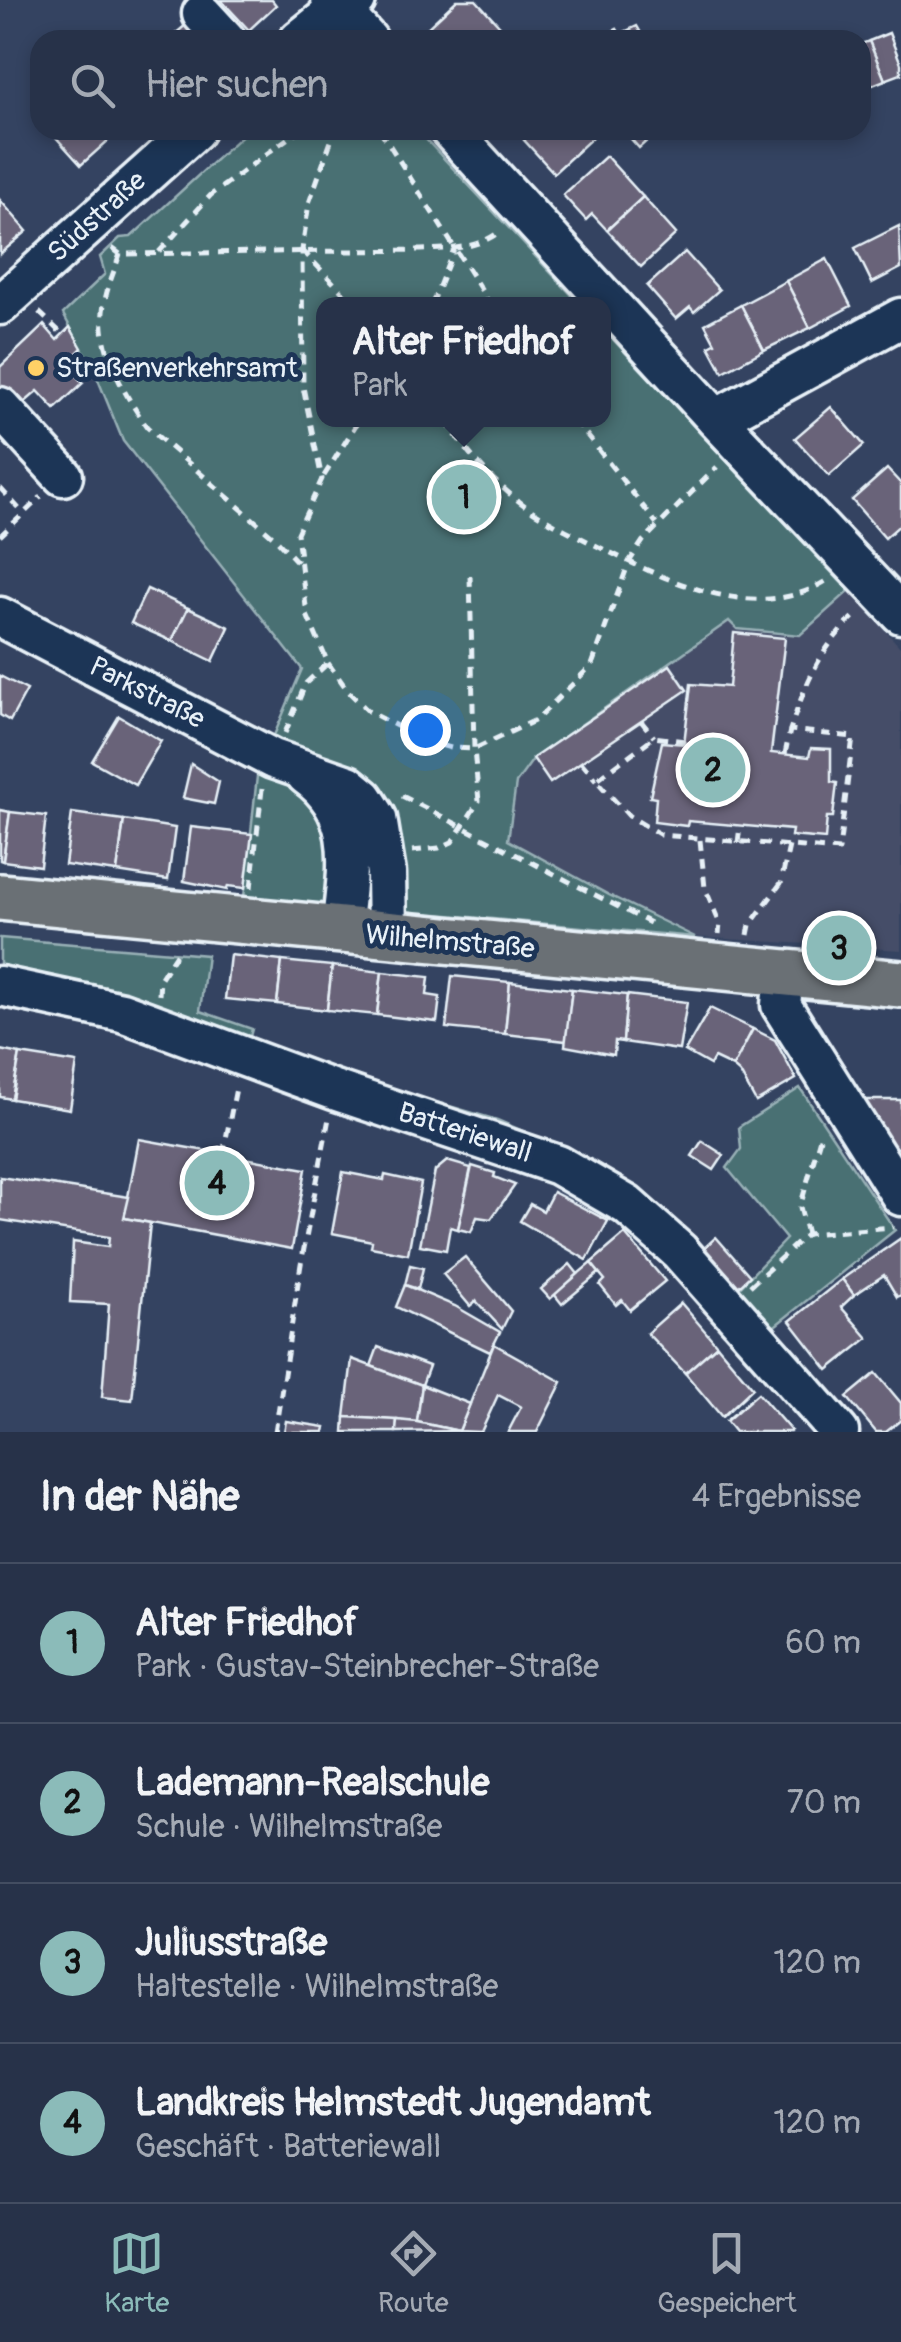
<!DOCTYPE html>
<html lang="de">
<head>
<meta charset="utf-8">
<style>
	:root { --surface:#273249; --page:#2f3a50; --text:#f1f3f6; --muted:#a4aab4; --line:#434d61; --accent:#8bbbb9 }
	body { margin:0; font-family:Pangolin,sans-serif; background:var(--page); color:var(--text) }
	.you { position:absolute; left:425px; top:730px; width:35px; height:35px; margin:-25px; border:8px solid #fff; border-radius:50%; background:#1a73e8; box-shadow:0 0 0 15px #1a73e833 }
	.badge { display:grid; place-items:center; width:65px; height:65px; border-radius:50%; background:var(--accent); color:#111; font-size:32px; font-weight:700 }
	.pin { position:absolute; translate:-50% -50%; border:5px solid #fff; box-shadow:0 2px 10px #0006 }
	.popup { position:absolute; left:316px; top:297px; width:295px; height:130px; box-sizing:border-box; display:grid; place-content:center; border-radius:20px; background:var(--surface); filter:drop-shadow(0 2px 8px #0005); font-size:32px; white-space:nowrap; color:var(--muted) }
	.popup b { font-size:38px; color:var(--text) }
	.popup::after { content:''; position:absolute; left:50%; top:100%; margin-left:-20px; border:20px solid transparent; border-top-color:var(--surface) }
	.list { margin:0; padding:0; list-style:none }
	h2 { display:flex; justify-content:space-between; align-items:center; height:130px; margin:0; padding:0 40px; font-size:42px }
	h2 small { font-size:32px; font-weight:400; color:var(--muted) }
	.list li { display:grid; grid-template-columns:65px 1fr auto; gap:30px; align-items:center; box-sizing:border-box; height:160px; padding:0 40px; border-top:2px solid var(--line) }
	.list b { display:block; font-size:38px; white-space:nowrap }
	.list p { margin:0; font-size:32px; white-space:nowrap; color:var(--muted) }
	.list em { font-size:32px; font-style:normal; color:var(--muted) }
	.icon { flex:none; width:55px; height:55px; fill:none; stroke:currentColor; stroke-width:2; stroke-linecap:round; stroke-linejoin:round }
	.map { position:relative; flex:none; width:901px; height:1432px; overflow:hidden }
	.search { position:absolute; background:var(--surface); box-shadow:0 5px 15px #0003; left:30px; right:30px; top:30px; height:110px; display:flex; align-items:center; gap:25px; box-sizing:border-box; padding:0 35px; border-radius:30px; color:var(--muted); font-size:38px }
	.sheet { height:770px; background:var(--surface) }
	nav { display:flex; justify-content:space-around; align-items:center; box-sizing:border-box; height:140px; border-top:2px solid var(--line); background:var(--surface); font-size:28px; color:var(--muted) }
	nav a { display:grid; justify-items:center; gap:5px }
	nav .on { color:var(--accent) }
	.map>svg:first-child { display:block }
</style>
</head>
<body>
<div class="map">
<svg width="901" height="1432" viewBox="0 0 901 1432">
	<rect width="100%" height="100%" fill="#344361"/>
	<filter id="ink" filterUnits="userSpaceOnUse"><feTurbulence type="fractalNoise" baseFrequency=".01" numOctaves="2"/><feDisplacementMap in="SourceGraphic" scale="20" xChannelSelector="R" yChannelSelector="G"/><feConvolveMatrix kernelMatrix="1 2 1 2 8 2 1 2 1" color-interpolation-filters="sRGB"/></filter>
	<g filter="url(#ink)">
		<path fill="#444d68" d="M849,591L901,648V950L695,937L609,895L508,840L516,783L533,758L730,620L800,635Z"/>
		<g fill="#486f73" stroke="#98b0b6" stroke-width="2.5">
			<path d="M248,130H417L580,304H324V420H604V330L849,591L800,635L737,629L729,621L534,758L516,783L508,840L609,895L695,937L244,897L257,776L302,669L123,441L95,372L63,314L105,274L100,257L120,238L131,237Z"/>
			<path d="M0,938L207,955L200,1011L252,1029L249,1040L371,1083L497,1120L584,1157L635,1188L735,1292L786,1239L727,1168L741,1149L739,1127L800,1088L895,1230L771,1329L686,1286L634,1232L563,1186L234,1069L93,1024L0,1006Z"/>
		</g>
		<g fill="#696479" stroke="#e8f1f8" stroke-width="2.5">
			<path d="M221,0H272L276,5L249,30Z"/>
			<path d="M457,0H476L509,36L505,40H434L425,30Z"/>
			<path d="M187,24L201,40H168Z"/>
			<path d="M637,26L645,40H595L617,29L620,34Z"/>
			<path d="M889,33L901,64V74L885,80L869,41Z"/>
			<path d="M869,41L885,80L865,88L861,77V44Z"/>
			<path d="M57,130H120L81,165L53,134Z"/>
			<path d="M536,130H586L593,137L554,173L524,140Z"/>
			<path d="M623,130H659L639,148Z"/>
			<path d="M606,156L643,197L607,230L592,214L586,220L563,195Z"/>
			<path d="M643,197L676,234L641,267L607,230Z"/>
			<path d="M0,200L27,231L0,254Z"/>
			<path d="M899,226L901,268L872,283L855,248Z"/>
			<path d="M685,252L719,290L694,312L690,307L676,319L647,286Z"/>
			<path d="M827,259L851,306L810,328L786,281Z"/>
			<path d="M786,281L810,328L764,350L741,305Z"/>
			<path d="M741,305L764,350L723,372L709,346L715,343L705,324Z"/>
			<path d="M44,325L57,340L70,327L82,348L75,355L78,361L70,369L83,383L55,409L38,391L17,409L0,391V367Z"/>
			<path d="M831,407L864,445L829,476L795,438Z"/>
			<path d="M887,469L901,484V524L885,538L852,500Z"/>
			<path d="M147,589L188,608L172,641L131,623Z"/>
			<path d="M188,608L229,627L213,661L172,641Z"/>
			<path d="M734,633L785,638L771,753L809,757L811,748L831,749V782L837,783L833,817H827L825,839L791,836L792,830L688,821L687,826L654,822L656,798L650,797L662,742L684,744L691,684L729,687Z"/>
			<path d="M670,665L687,690L550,783L533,758Z"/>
			<path d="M0,676L27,690L10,721L0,715Z"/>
			<path d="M119,716L161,741L135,785L92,761Z"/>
			<path d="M191,764L219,782L214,804L183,798Z"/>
			<path d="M0,810L10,812L3,861L0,860Z"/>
			<path d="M10,812L46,816L40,866L3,861Z"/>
			<path d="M72,813L124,820L117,872L65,865Z"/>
			<path d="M124,820L175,828L168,880L117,872Z"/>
			<path d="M191,827L252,834L245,888L228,886L227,890L184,881Z"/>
			<path d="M230,955L282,961L277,1004L225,999Z"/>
			<path d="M282,961L332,966L327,1010L277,1004Z"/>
			<path d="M332,966L382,972L377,1015L327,1010Z"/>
			<path d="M382,972L429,977L427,995L440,997L437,1022L377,1015Z"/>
			<path d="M452,976L510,982L505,1034L446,1028Z"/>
			<path d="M510,982L572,989L566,1041L505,1034Z"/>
			<path d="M572,989L627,995L623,1042L615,1041L614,1055L565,1046Z"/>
			<path d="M627,995L687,1002L679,1050L623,1042Z"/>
			<path d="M710,1008L753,1029L733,1067L714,1058L710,1065L685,1051Z"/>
			<path d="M753,1029L775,1040L796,1079L756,1102L740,1073L733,1067Z"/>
			<path d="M0,1050L20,1054L12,1099L0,1097Z"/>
			<path d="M20,1054L77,1063L70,1109L12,1099Z"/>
			<path d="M865,1100H901V1146L895,1149Z"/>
			<path d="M139,1139L306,1169L292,1249L124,1218Z"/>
			<path d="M702,1141L724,1155L714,1170L692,1156Z"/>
			<path d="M447,1161L471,1168L458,1229L450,1227L446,1250L420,1245L435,1171Z"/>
			<path d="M472,1166L495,1173L494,1177L515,1185L491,1219L477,1217L471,1232L458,1229Z"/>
			<path d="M343,1172L384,1180L385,1175L421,1183L408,1254L371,1247L372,1241L332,1233Z"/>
			<path d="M0,1177L129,1197L124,1218L150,1223L132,1400L102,1397L109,1304L70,1302L73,1242L108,1247L109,1237L0,1220Z"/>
			<path d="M553,1192L608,1221L587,1260L520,1221L530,1204L543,1211Z"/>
			<path d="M625,1234L665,1281L630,1310L622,1300L616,1305L600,1285L605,1280L591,1263Z"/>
			<path d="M716,1237L750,1276L736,1289L702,1250Z"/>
			<path d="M901,1238V1295L897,1297L884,1275L854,1295L842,1279Z"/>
			<path d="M465,1257L511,1311L502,1329L476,1301L470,1306L443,1274Z"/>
			<path d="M591,1263L599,1273L562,1304L554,1294Z"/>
			<path d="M570,1264L578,1274L550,1299L541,1289Z"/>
			<path d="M410,1265L423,1268L418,1289L405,1285Z"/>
			<path d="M842,1279L854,1295L841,1307L868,1338L828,1370L790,1321Z"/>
			<path d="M405,1285L455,1306L500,1332L490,1352L396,1307Z"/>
			<path d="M681,1303L717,1345L685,1373L647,1333Z"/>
			<path d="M494,1344L562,1382L537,1432H508L521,1407L498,1395L481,1432L459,1431Z"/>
			<path d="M717,1345L753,1388L722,1417L685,1373Z"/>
			<path d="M378,1347L429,1366L422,1385L371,1366Z"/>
			<path d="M352,1359L422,1385L417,1422L345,1417Z"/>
			<path d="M876,1373L901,1403V1420L886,1432H876L847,1397Z"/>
			<path d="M422,1385L470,1404L459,1431L417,1422Z"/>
			<path d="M758,1393L791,1431L790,1432H735L726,1421Z"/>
			<path d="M345,1417L397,1420L396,1432H344Z"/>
			<path d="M397,1420L417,1422L459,1431L396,1432Z"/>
			<path d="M286,1421L325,1427L324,1432H284Z"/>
		</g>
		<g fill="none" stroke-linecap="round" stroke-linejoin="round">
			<g stroke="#e8f1f8" stroke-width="45">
				<g id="minor">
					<path d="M331,0L368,40"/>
					<path d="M202,14L226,40"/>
					<path d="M299,40L339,8L356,0"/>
					<path d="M450,130L716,419L901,614"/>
					<path d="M0,305L195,130"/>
					<path d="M0,407L63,476"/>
					<path d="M716,419L901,318"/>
					<path d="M0,617L273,759L348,785L364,798L377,818L386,873L387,936"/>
					<path d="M306,775C361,814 347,872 341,931"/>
					<path d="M784,974L781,1005L901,1196"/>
					<path d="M0,986L122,1012L334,1090L558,1165L627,1205L679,1251L839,1432"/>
				</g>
			</g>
			<g stroke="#e8f1f8" stroke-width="52">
				<path id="major" d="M0,897L901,984"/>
			</g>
			<g stroke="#e8f1f8" stroke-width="5" stroke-dasharray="10 8" stroke-linecap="butt">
				<path d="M380,130L490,304"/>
				<path d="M112,248L120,254L421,250C449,249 477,249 499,232"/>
				<path d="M302,250L354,304"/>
				<path d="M159,252L211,195L299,130"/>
				<path d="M120,254C115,269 108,285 105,300C94,344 123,392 147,427L276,539L300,565"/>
				<path d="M432,304L454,249"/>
				<path d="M39,312L62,334"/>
				<path d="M445,420C465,450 487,476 516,499C540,518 568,531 595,545C662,578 754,626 826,581"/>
				<path d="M575,420L657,524"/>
				<path d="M324,476L359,420"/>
				<path d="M0,488L24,514"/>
				<path d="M0,536L41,497"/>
				<path d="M328,663L349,692L368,711L425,741L451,748L474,749L536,720L592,665L629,562L643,541L717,467"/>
				<path d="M641,721L654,737"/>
				<path d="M285,733L306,683L328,663L307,615L297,533L322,479L303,387L302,250L309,203L335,130"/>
				<path d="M685,741L654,737L596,780L629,816L661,835L839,850L853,737L790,730C806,683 819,649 857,614"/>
				<path d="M785,754L790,730"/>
				<path d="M581,762L596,780"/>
				<path d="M402,796L650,923"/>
				<path d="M700,840L705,888L720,924L719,934"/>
				<path d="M738,843L740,826"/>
				<path d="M412,851L439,848L452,842L479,801L474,749L470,575"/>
				<path d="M251,888L262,789"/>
				<path d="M748,935L750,925L781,883L789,846"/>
				<path d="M159,995L160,979L178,951"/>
				<path d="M223,1154L236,1088"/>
				<path d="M807,1234L800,1207L822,1131"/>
				<path d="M750,1286L807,1234L893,1227"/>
				<path d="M275,1432L301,1264L329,1118"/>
			</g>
			<use href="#minor" stroke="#1d3557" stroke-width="38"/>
			<use href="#major" stroke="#6b7074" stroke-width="45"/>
		</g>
	</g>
	<circle fill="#ffd166" stroke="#1d3557" stroke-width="4" cx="36" cy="368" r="10"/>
	<g text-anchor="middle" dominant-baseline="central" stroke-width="10" stroke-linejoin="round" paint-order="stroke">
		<g font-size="28" fill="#e8f1f8" stroke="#1d3557">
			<text transform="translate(97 217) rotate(-42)">Südstraße</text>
			<text transform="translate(147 693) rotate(27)">Parkstraße</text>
			<text transform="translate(450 942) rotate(5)">Wilhelmstraße</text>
			<text transform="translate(465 1133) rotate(18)">Batteriewall</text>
		</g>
		<g font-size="28" fill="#e8f1f8" stroke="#1d3557" text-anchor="start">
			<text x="56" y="368">Straßenverkehrsamt</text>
		</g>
	</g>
</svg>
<div class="you"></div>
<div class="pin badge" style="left:464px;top:497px">1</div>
<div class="popup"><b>Alter Friedhof</b>Park</div>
<div class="pin badge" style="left:713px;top:770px">2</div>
<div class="pin badge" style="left:839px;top:948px">3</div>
<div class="pin badge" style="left:217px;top:1183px">4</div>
<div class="search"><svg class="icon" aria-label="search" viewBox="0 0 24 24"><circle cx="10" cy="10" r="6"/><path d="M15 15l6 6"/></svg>Hier suchen</div>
</div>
<section class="sheet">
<h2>In der Nähe<small>4 Ergebnisse</small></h2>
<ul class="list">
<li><span class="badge">1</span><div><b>Alter Friedhof</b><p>Park · Gustav-Steinbrecher-Straße</p></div><em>60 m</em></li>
<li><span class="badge">2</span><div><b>Lademann-Realschule</b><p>Schule · Wilhelmstraße</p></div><em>70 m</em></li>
<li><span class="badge">3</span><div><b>Juliusstraße</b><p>Haltestelle · Wilhelmstraße</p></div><em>120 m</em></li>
<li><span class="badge">4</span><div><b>Landkreis Helmstedt Jugendamt</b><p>Geschäft · Batteriewall</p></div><em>120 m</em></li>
</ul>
</section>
<nav>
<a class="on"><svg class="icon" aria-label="map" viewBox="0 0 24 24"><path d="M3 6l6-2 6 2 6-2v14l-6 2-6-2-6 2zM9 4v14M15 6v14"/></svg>Karte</a>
<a><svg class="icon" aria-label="directions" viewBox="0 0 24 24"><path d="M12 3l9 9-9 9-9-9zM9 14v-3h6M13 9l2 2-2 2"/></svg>Route</a>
<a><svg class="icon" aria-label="saved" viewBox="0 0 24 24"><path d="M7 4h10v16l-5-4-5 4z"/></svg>Gespeichert</a>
</nav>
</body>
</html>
